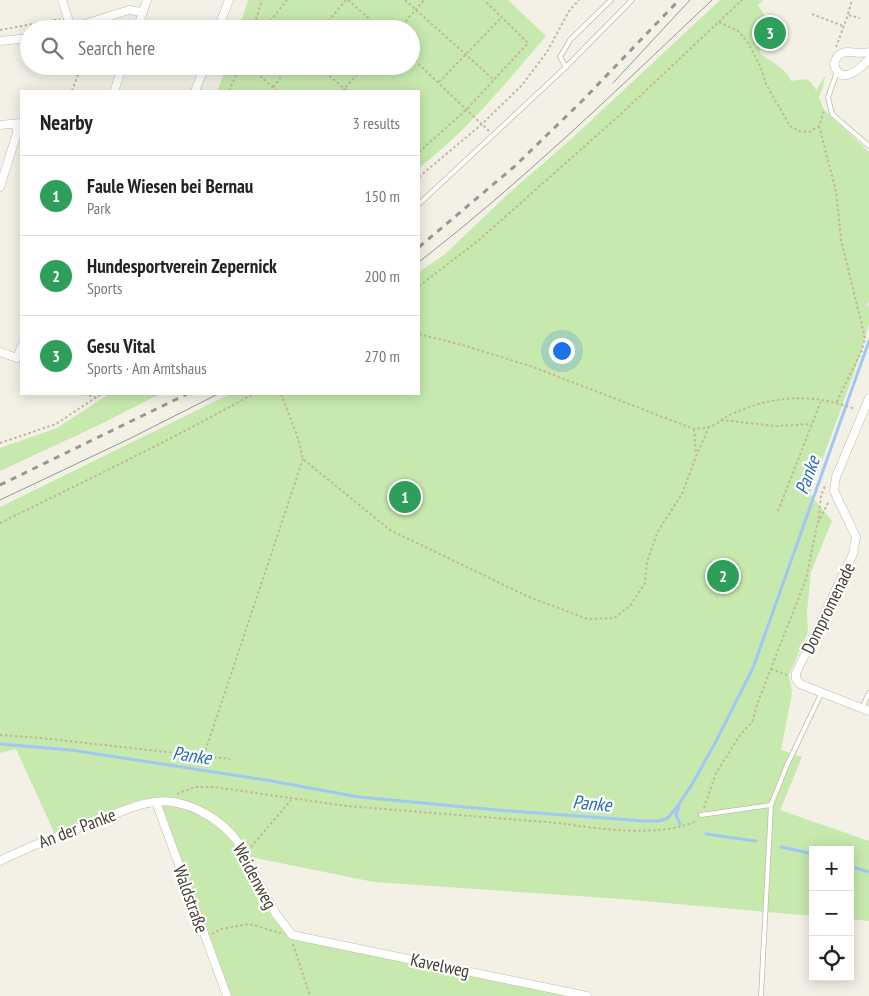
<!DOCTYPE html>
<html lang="en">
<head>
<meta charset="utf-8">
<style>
	:root { --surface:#fff; --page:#f2f2f2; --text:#222; --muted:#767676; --line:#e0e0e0; --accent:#7c3aed }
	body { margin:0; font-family:"PT Sans Narrow",sans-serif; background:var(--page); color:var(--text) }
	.controls { position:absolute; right:15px; bottom:15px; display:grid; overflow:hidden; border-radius:0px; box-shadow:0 2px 12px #0003 }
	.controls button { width:45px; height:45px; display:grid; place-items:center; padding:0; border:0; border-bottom:1px solid var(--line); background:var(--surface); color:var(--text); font:25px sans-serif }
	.you { position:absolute; left:561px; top:350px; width:18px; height:18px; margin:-12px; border:4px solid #fff; border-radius:50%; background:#1a73e8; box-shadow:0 0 0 8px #1a73e833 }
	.badge { display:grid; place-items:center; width:32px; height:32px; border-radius:50%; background:var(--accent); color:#fff; font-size:16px; font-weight:700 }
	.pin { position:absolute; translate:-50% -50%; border:2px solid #fff; box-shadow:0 1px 5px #0006 }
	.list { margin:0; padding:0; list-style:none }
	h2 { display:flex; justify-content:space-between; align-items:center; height:65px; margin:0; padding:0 20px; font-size:21px }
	h2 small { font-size:16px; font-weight:400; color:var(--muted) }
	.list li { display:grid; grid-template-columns:32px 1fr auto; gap:15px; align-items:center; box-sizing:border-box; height:80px; padding:0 20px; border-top:1px solid var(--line) }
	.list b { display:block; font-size:19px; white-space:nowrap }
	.list p { margin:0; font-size:16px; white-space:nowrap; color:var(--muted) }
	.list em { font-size:16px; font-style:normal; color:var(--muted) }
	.icon { flex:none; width:28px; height:28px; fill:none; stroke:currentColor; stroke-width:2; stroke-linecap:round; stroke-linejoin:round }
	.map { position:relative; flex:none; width:869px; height:996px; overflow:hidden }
	.search { position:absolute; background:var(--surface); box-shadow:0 2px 12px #0003; left:20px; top:20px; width:400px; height:55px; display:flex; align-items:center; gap:12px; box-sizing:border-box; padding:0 18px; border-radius:28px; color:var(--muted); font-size:19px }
	.panel { position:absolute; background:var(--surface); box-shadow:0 2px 12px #0003; left:20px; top:90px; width:400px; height:305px; border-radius:0px }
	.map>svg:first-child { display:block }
</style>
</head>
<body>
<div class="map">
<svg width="869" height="996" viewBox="0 0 869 996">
	<rect width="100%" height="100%" fill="#f3f1e6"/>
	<g fill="#c7e9ae">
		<path d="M248,0H508L546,36C506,83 468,130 419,168V91H217L227,66H411V29H239Z"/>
		<path d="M720,0H763L758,5L765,16L756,28L761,43L760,53C767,59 784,69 787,74C789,76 790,79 791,81C805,79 808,76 816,90L825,76L823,87L819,97L824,110L869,152V301L867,306H869V324L858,362L810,494L832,521L811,572L807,612L808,632L789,675L792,693L781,750L802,757L780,810L869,841V921L850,919V850H813V916L621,899L374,882L250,857L248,867L261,897L273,918L289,936L567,996H229L165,816L161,799H142L54,832L16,749L0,753V507L230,394H419V272L444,255L509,193L569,141Z"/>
		<path d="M109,394H160L97,426L0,471V448L57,428Z"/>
	</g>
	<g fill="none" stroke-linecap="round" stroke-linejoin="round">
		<g stroke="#a1c7f2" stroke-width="3">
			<path d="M0,744L71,750L266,780L359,797L497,810L644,821H659L668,818L679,804L691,786L715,743L753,668L869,341"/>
			<path d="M679,806L676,815L680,824"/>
			<path d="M706,834L756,841"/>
			<path d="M781,847L813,854"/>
			<path d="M850,866L869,872"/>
		</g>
		<g stroke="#bfbaa8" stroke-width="5.5">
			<g id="lane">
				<path d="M566,67L560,57L570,40L611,0"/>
				<path d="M837,72L828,97L832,114L869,146"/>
				<path d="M419,204L566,67L632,0"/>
				<path d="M862,708L869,693"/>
				<path d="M701,815L771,805"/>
				<path d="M761,996L771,805L787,765L822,692"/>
			</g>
		</g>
		<g stroke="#bfbaa8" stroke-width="9">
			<g id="street">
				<path d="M62,0L71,28"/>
				<path d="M69,29L129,10L142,12"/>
				<path d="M137,29L147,0"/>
				<path d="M218,29L229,0"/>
				<path d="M0,41L29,38"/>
				<path d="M869,52C854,56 840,44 834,64C840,87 860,69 869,59"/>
				<path d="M114,91L123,66"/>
				<path d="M195,91L205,66"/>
				<path d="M0,125L20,123"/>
				<path d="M0,187L17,133L16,124"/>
				<path d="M0,352L17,358L21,347"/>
				<path d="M869,398L836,477L834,491L856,537L853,554L796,673V679L800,684L869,711"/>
				<path d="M156,802L227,996"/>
				<path d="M0,861C32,845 65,833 99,820C122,812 147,798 173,802C197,806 222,821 237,841L276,914L292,935L587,996"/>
			</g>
		</g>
		<g stroke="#c1b799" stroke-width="2" stroke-dasharray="2.5 2.5" stroke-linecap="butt">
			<path d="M348,0L381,29"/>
			<path d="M405,0L494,80"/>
			<path d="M812,14L843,26"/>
			<path d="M848,14L852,0"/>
			<path d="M269,21L277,29"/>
			<path d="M719,22L738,31L747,41L761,68L766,84L790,126L799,131L809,132L819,126L824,111"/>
			<path d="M253,29L262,0"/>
			<path d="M264,29L287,0"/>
			<path d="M322,29L346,0"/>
			<path d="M399,29L424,0"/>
			<path d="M0,30L60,19"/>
			<path d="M836,47L848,15L860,18"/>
			<path d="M411,57L489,131"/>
			<path d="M249,66L277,91"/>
			<path d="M318,66L347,91"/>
			<path d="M439,82L502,17"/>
			<path d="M273,87L290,66"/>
			<path d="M72,91L81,66"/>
			<path d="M229,91L240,66"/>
			<path d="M342,91L365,66"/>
			<path d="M819,126L836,191L841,240L865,338L862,350L836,403"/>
			<path d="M419,152L467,109L528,43L484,0"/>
			<path d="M419,177L482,124L522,85L547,52L569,11L579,0"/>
			<path d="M419,286L479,240L622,113L742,0"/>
			<path d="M419,334L466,346L533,367L694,429C698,428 704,429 709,427C717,425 724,417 732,414C773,395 813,393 855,409"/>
			<path d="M84,394L95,397"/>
			<path d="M281,394L297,435L303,459L390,530L529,597L588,619L614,618L630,606L645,583L647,562L658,531L682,494L697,454L709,427"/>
			<path d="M721,420L776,426L811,424"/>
			<path d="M694,429L696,454"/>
			<path d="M0,443L56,424L101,394"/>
			<path d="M778,511L821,401"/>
			<path d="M0,523C85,481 171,440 253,394"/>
			<path d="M818,523L821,495L826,484"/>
			<path d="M771,669L787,675"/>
			<path d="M0,735L41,738L230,759"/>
			<path d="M204,755L303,459"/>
			<path d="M177,794L195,787H214L346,806L558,823C600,829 657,838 697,821"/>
			<path d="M704,808L716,773L740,735L752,722L759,699L806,579L817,525L829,501"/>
			<path d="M251,847L291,800"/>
			<path d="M212,934L221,929L249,924L281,933"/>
			<path d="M293,944L310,996"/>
		</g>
		<use href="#lane" stroke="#fff" stroke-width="4"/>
		<use href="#street" stroke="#fff" stroke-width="8"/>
		<g stroke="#969696" stroke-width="1">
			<path d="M613,83L690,0"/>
			<path d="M419,262C522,182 617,90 712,0"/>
			<path d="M0,500L131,438L218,394"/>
		</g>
		<g stroke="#969696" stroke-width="3" stroke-dasharray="6 6" stroke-linecap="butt">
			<path d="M419,247L515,166L583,100L679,0"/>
			<path d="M0,485L187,394"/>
		</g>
	</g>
	<g text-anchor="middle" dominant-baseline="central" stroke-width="4.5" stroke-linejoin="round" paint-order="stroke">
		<g font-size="18" fill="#464135" stroke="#fff">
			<text transform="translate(828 608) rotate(-64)">Dompromenade</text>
			<text transform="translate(77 828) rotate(-21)">An der Panke</text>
			<text transform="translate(255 876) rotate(62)">Weidenweg</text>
			<text transform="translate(191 899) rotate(70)">Waldstraße</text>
			<text transform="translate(440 965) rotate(12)">Kavelweg</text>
		</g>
		<g font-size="19" font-style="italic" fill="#2c6bb4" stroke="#fff">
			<text transform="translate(807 475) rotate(-70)">Panke</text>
			<text transform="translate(192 755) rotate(8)">Panke</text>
			<text transform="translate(592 803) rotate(5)">Panke</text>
		</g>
	</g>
</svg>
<div class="controls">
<button>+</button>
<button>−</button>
<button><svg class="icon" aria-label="locate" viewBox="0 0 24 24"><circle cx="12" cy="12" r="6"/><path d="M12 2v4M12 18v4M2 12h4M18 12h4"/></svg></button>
</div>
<div class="you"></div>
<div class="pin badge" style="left:405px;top:497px;background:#2e9e5b">1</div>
<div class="pin badge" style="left:723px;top:576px;background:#2e9e5b">2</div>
<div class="pin badge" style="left:770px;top:33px;background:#2e9e5b">3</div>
<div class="search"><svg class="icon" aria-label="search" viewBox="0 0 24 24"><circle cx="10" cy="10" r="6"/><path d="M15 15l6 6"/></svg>Search here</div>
<section class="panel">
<h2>Nearby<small>3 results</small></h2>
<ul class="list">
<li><span class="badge" style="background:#2e9e5b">1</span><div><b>Faule Wiesen bei Bernau</b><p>Park</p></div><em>150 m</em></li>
<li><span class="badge" style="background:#2e9e5b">2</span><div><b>Hundesportverein Zepernick</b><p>Sports</p></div><em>200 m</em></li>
<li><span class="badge" style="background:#2e9e5b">3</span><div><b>Gesu Vital</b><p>Sports · Am Amtshaus</p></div><em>270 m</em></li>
</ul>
</section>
</div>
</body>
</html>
